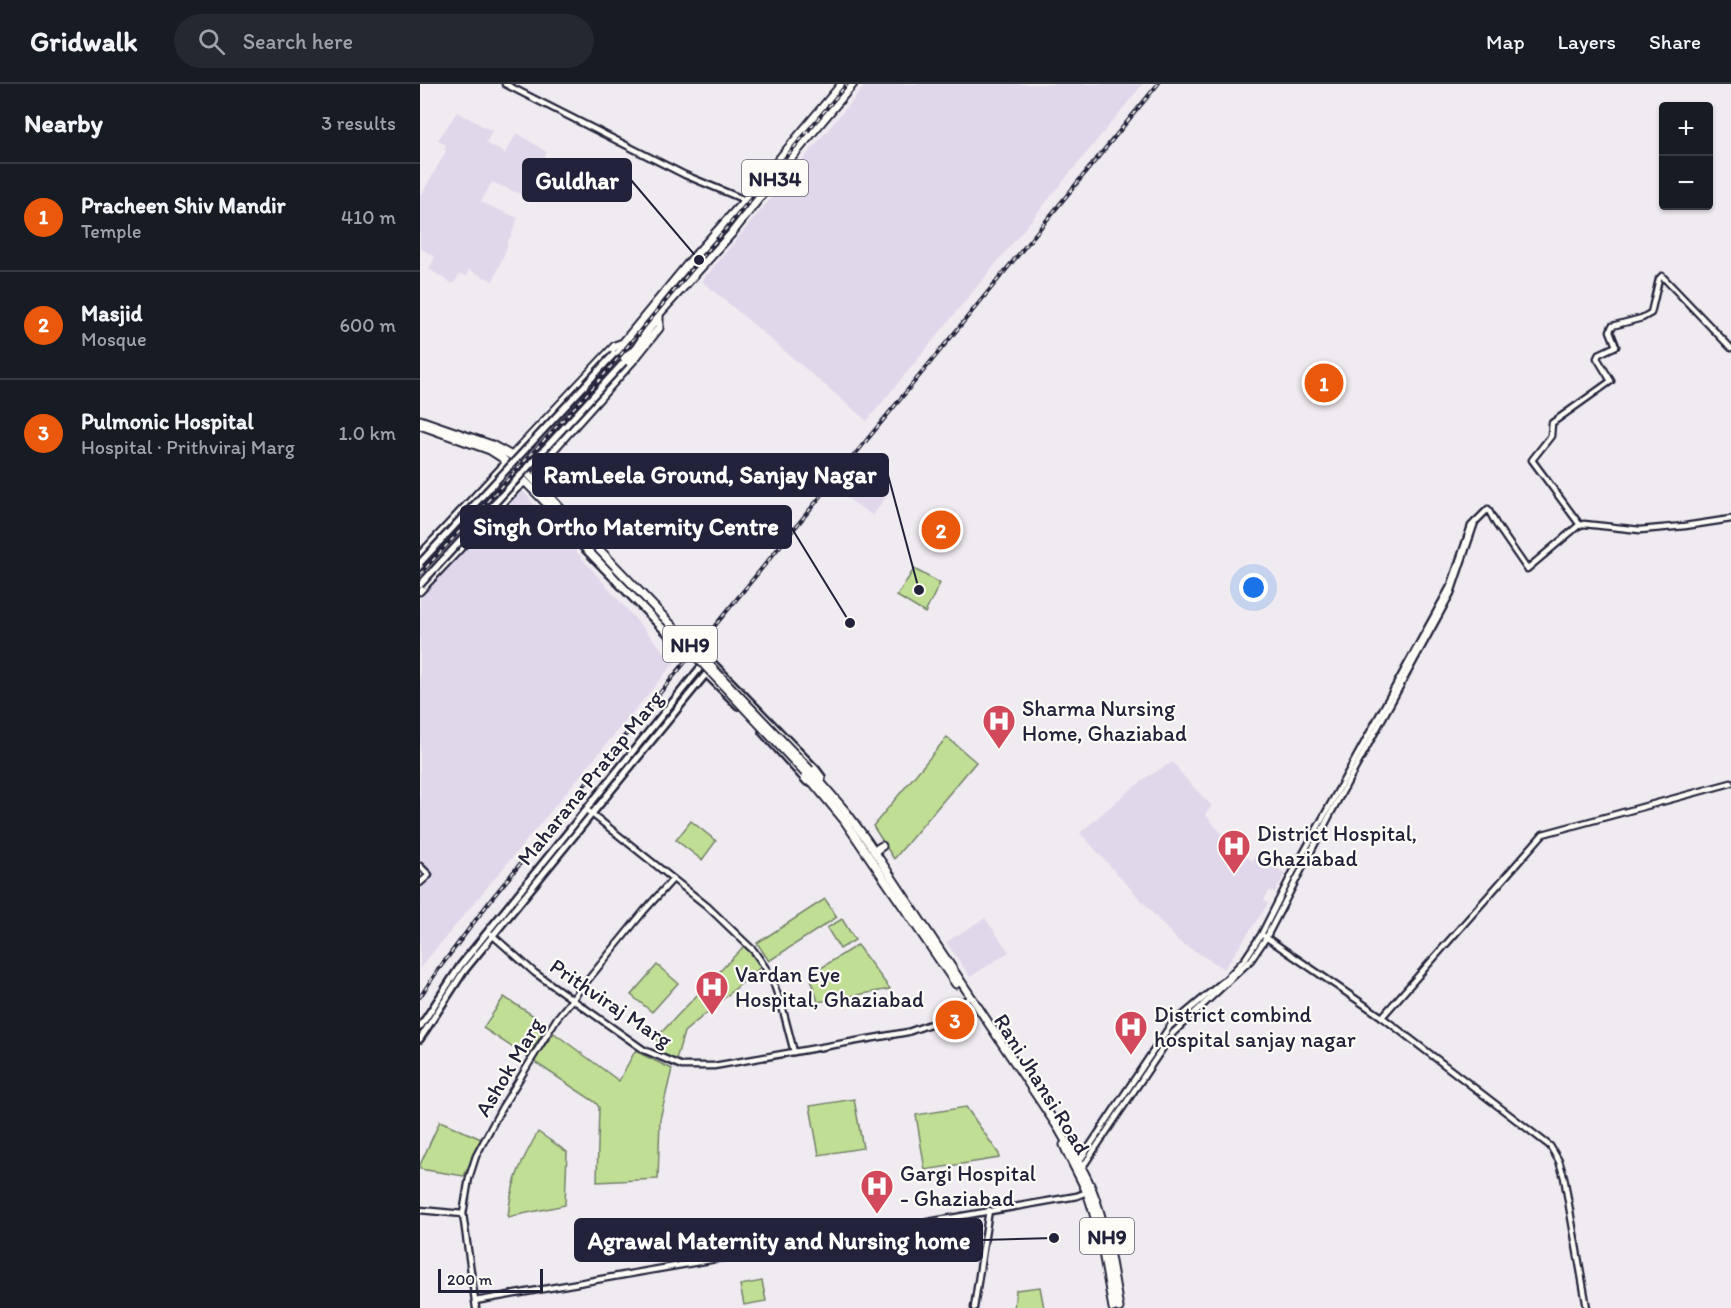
<!DOCTYPE html>
<html lang="en">
<head>
<meta charset="utf-8">
<style>
	:root { --surface:#171b24; --page:#242831; --text:#f1f3f6; --muted:#9ea1a6; --line:#363941; --accent:#ea580c }
	body { margin:0; font-family:Itim,sans-serif; background:var(--page); color:var(--text) }
	.controls { position:absolute; right:18px; top:18px; display:grid; overflow:hidden; border-radius:6px; box-shadow:0 2px 4px #0004 }
	.controls button { width:54px; height:54px; display:grid; place-items:center; padding:0; border:0; border-bottom:2px solid var(--line); background:var(--surface); color:var(--text); font:30px sans-serif }
	.scale { position:absolute; left:18px; bottom:15px; width:105px; box-sizing:border-box; padding-left:6px; border:3px solid #22223b; border-top:0; font-size:16px; line-height:21px; white-space:nowrap; color:#22223b; -webkit-text-stroke:4px #fdfcf7; paint-order:stroke }
	.you { position:absolute; left:834px; top:504px; width:21px; height:21px; margin:-15px; border:4px solid #fff; border-radius:50%; background:#1a73e8; box-shadow:0 0 0 9px #1a73e833 }
	.badge { display:grid; place-items:center; width:39px; height:39px; border-radius:50%; background:var(--accent); color:#fff; font-size:20px; font-weight:700 }
	.pin { position:absolute; translate:-50% -50%; border:3px solid #fff; box-shadow:0 2px 6px #0006 }
	.list { margin:0; padding:0; list-style:none }
	h2 { display:flex; justify-content:space-between; align-items:center; height:78px; margin:0; padding:0 24px; font-size:26px }
	h2 small { font-size:20px; font-weight:400; color:var(--muted) }
	.list li { display:grid; grid-template-columns:39px 1fr auto; gap:18px; align-items:center; box-sizing:border-box; height:108px; padding:0 24px; border-top:2px solid var(--line) }
	.list b { display:block; font-size:22px; white-space:nowrap }
	.list p { margin:0; font-size:20px; white-space:nowrap; color:var(--muted) }
	.list em { font-size:20px; font-style:normal; color:var(--muted) }
	.icon { flex:none; width:33px; height:33px; fill:none; stroke:currentColor; stroke-width:2; stroke-linecap:round; stroke-linejoin:round }
	.map { position:relative; flex:none; width:1311px; height:1224px; overflow:hidden }
	header { display:flex; align-items:center; gap:36px; box-sizing:border-box; height:84px; padding:0 30px; background:var(--surface); border-bottom:2px solid var(--line) }
	header strong { font-size:28px }
	nav { display:flex; gap:33px; margin-inline-start:auto; font-size:21px }
	.search { width:420px; height:54px; background:var(--page); display:flex; align-items:center; gap:15px; box-sizing:border-box; padding:0 21px; border-radius:33px; color:var(--muted); font-size:22px }
	main { display:flex }
	aside { flex:1; background:var(--surface) }
	.map>svg:first-child { display:block }
</style>
</head>
<body>
<header>
<strong>Gridwalk</strong>
<div class="search"><svg class="icon" aria-label="search" viewBox="0 0 24 24"><circle cx="10" cy="10" r="6"/><path d="M15 15l6 6"/></svg>Search here</div>
<nav><a>Map</a><a>Layers</a><a>Share</a></nav>
</header>
<main>
<aside>
<h2>Nearby<small>3 results</small></h2>
<ul class="list">
<li><span class="badge">1</span><div><b>Pracheen Shiv Mandir</b><p>Temple</p></div><em>410 m</em></li>
<li><span class="badge">2</span><div><b>Masjid</b><p>Mosque</p></div><em>600 m</em></li>
<li><span class="badge">3</span><div><b>Pulmonic Hospital</b><p>Hospital · Prithviraj Marg</p></div><em>1.0 km</em></li>
</ul>
</aside>
<div class="map">
<svg width="1311" height="1224" viewBox="0 0 1311 1224">
	<rect width="100%" height="100%" fill="#f0ebf1"/>
	<filter id="ink" filterUnits="userSpaceOnUse"><feTurbulence type="fractalNoise" baseFrequency=".0167" numOctaves="2"/><feDisplacementMap in="SourceGraphic" scale="12" xChannelSelector="R" yChannelSelector="G"/><feConvolveMatrix kernelMatrix="1 2 1 2 8 2 1 2 1" color-interpolation-filters="sRGB"/></filter>
	<g filter="url(#ink)">
		<g fill="#e1d7ea">
			<path d="M446,0H723L447,337L282,197Z"/>
			<path d="M37,28L72,47L66,59L85,69L97,49L127,68L107,113L72,98L61,118L98,134L91,152L87,157V163L73,197L49,186L47,192L40,190L33,200L9,185L15,173L0,164V110H2L26,67L24,65L26,61L18,56Z"/>
			<path d="M443,383L472,403L453,432L421,410Z"/>
			<path d="M103,407L254,579L0,884V513L95,413Z"/>
			<path d="M753,678L765,694L792,722L785,730L811,761L832,777L837,770L865,790L855,808L849,807L844,816L848,820L804,885L758,857L660,749L707,708L730,691Z"/>
			<path d="M565,834L589,868L550,893L526,858Z"/>
		</g>
		<g fill="#c1de95" stroke="#728068" stroke-width="1.5">
			<path d="M494,485L520,499L505,529L477,512Z"/>
			<path d="M527,653L556,678L474,775L453,742Z"/>
			<path d="M271,737L296,757L282,776L256,756Z"/>
			<path d="M405,815L417,833L349,877L337,859Z"/>
			<path d="M422,835L435,856L420,865L407,844Z"/>
			<path d="M437,861L470,905L398,918L390,891Z"/>
			<path d="M324,862L342,882L264,948L256,976L235,966L239,960L236,954Z"/>
			<path d="M237,881L258,899L232,928L211,911Z"/>
			<path d="M84,913L128,941L107,973L63,944Z"/>
			<path d="M134,949L199,997L215,967L252,985L240,1035L238,1095L177,1098L179,1023L175,1018L113,977Z"/>
			<path d="M434,1015L443,1064L399,1071L390,1022Z"/>
			<path d="M546,1023L579,1070V1074L505,1086L496,1031Z"/>
			<path d="M20,1037L61,1055L44,1092L0,1085V1081Z"/>
			<path d="M118,1048L147,1068L145,1121L88,1133C91,1098 101,1078 118,1048Z"/>
			<path d="M342,1197L346,1217L324,1221L320,1201Z"/>
			<path d="M620,1203L624,1224H594L596,1206Z"/>
		</g>
		<g fill="none" stroke-linecap="round" stroke-linejoin="round">
			<g stroke="#22223b" stroke-width="9">
				<g id="minor">
					<path d="M85,0L265,91L325,116"/>
					<path d="M193,274L202,263L203,259"/>
					<path d="M135,338L176,293"/>
					<path d="M119,387L112,377L114,372L208,269L214,265"/>
					<path d="M135,429L138,438L250,553L257,547"/>
					<path d="M1160,441L1112,376L1131,352L1132,339L1191,297L1177,274L1179,270L1196,262L1190,247L1192,242L1222,234L1231,229L1239,195L1242,192L1311,264"/>
					<path d="M0,470L86,378"/>
					<path d="M0,492L83,403L88,401L92,403"/>
					<path d="M0,508L97,405L106,398"/>
					<path d="M167,726L287,822L334,867L351,892L363,926L374,968"/>
					<path d="M0,782L9,791L0,799"/>
					<path d="M71,850L115,889L224,966L262,982H294L488,948L513,939L550,913"/>
					<path d="M844,852L962,933L1130,1062L1139,1077L1144,1093L1167,1224"/>
					<path d="M962,933L1123,750L1311,699"/>
					<path d="M659,1078L750,942L806,895L825,875L841,851L872,790L1031,501L1051,442L1068,425L1076,440L1107,485L1158,442L1164,440L1220,446L1265,442L1311,435"/>
					<path d="M662,1084L753,949L831,876L846,854L912,727L1031,509L1055,438"/>
					<path d="M0,1126L43,1130"/>
					<path d="M55,1217L657,1112L667,1108"/>
					<path d="M56,1224L43,1130L49,1094L56,1072L81,1025L137,934L224,827L253,795"/>
					<path d="M554,1224L569,1126"/>
				</g>
			</g>
			<g stroke="#22223b" stroke-width="10">
				<g id="major">
					<path d="M204,278L216,265"/>
					<path d="M342,648L387,698H393"/>
					<path d="M0,943L40,882L288,574L396,685L402,693L401,699"/>
					<path d="M0,955L44,887L286,590L318,622"/>
				</g>
			</g>
			<g stroke="#22223b" stroke-width="11">
				<g id="highway">
					<path d="M215,274L217,263L239,230L311,150L357,91L433,0"/>
					<path d="M0,336L72,361L92,372L150,435"/>
					<path d="M0,341L70,366L81,373L247,542"/>
					<path d="M92,372L195,262L203,259L272,175L325,116L422,0"/>
					<path d="M119,403L118,389L123,377L215,274L239,244V232"/>
					<path d="M390,686L427,729L448,758L639,1045C650,1065 664,1085 672,1106C687,1144 692,1184 699,1224"/>
					<path d="M385,689L424,736L536,900"/>
					<path d="M454,767L462,762"/>
					<path d="M644,1061C651,1078 661,1094 668,1111C681,1148 686,1186 693,1224"/>
				</g>
			</g>
			<use href="#minor" stroke="#fdfcf7" stroke-width="4.5"/>
			<use href="#major" stroke="#fdfcf7" stroke-width="5"/>
			<use href="#highway" stroke="#fdfcf7" stroke-width="7"/>
			<g stroke="#22223b" stroke-width="4">
				<g id="rail">
					<path d="M0,490L177,299L427,0"/>
					<path d="M0,913L18,886L73,813L738,0"/>
				</g>
			</g>
			<use href="#rail" stroke="#fdfcf7" stroke-width="1.5" stroke-dasharray="4.5" stroke-linecap="butt"/>
			<g stroke="#22223b" stroke-width="10" stroke-linecap="butt">
				<g id="major-bridge">
					<path d="M0,479L194,270"/>
					<path d="M0,501L204,278"/>
				</g>
			</g>
			<g stroke="#22223b" stroke-width="11" stroke-linecap="butt">
				<g id="highway-bridge">
					<path d="M150,435L390,686"/>
					<path d="M260,555L385,689"/>
				</g>
			</g>
			<use href="#major-bridge" stroke="#fdfcf7" stroke-width="5"/>
			<use href="#highway-bridge" stroke="#fdfcf7" stroke-width="7"/>
		</g>
	</g>
	<defs>
		<g id="hospital-pin" transform="scale(1.725)"><path d="M0 17L-7.5 6A9.5 9.5 0 1 1 7.5 6Z" fill="#d1495b" stroke="#fdfcf7"/><path d="M-5-5h3v3.5h4V-5h3V5h-3V1.5h-4V5h-3Z" fill="#fff"/></g>
	</defs>
	<g fill-rule="evenodd">
		<use href="#hospital-pin" x="579" y="637"/>
		<use href="#hospital-pin" x="814" y="762"/>
		<use href="#hospital-pin" x="292" y="903"/>
		<use href="#hospital-pin" x="711" y="943"/>
		<use href="#hospital-pin" x="457" y="1102"/>
	</g>
	<g text-anchor="middle" dominant-baseline="central" stroke-width="4.5" stroke-linejoin="round" paint-order="stroke">
		<g fill="#fdfcf7" stroke="#646373" stroke-width="1.5">
			<rect x="322" y="76" width="66" height="36" rx="4.5"/>
			<rect x="243" y="542" width="54" height="36" rx="4.5"/>
			<rect x="660" y="1134" width="54" height="36" rx="4.5"/>
		</g>
		<g font-size="21" font-weight="bold" fill="#22223b">
			<text x="355" y="94">NH34</text>
			<text x="270" y="560">NH9</text>
			<text x="687" y="1152">NH9</text>
		</g>
		<g font-size="22" fill="#22223b" stroke="#fdfcf7" text-anchor="start">
			<text x="602" y="624">Sharma Nursing<tspan x="602" dy="25">Home, Ghaziabad</tspan></text>
			<text x="837" y="749">District Hospital,<tspan x="837" dy="25">Ghaziabad</tspan></text>
			<text x="315" y="890">Vardan Eye<tspan x="315" dy="25">Hospital, Ghaziabad</tspan></text>
			<text x="734" y="930">District combind<tspan x="734" dy="25">hospital sanjay nagar</tspan></text>
			<text x="480" y="1089">Gargi Hospital<tspan x="480" dy="25">- Ghaziabad</tspan></text>
		</g>
		<g font-size="22" fill="#22223b" stroke="#fdfcf7">
			<text transform="translate(170 694) rotate(-51)">Maharana Pratap Marg</text>
			<text transform="translate(191 919) rotate(34)">Prithviraj Marg</text>
			<text transform="translate(89 983) rotate(-59)">Ashok Marg</text>
			<text transform="translate(622 1000) rotate(58)">Rani Jhansi Road</text>
		</g>
	</g>
	<path fill="none" stroke="#22223b" stroke-width="2" d="M279 176L211 96M499 506L468 391M430 539L371 443M634 1154L562 1156"/>
	<g fill="#22223b" stroke="#fdfcf7" stroke-width="2">
		<circle cx="279" cy="176" r="6"/>
		<circle cx="499" cy="506" r="6"/>
		<circle cx="430" cy="539" r="6"/>
		<circle cx="634" cy="1154" r="6"/>
	</g>
	<g fill="#22223b" stroke="#22223b" stroke-width="2">
		<rect x="103" y="75" width="108" height="42" rx="6"/>
		<rect x="113" y="370" width="355" height="42" rx="6"/>
		<rect x="41" y="422" width="330" height="42" rx="6"/>
		<rect x="155" y="1135" width="407" height="42" rx="6"/>
	</g>
	<g font-size="24" text-anchor="middle" font-weight="bold" fill="#fff">
		<text x="157" y="105">Guldhar</text>
		<text x="290" y="399">RamLeela Ground, Sanjay Nagar</text>
		<text x="206" y="451">Singh Ortho Maternity Centre</text>
		<text x="359" y="1165">Agrawal Maternity and Nursing home</text>
	</g>
</svg>
<div class="controls">
<button>+</button>
<button>−</button>
</div>
<div class="scale">200 m</div>
<div class="you"></div>
<div class="pin badge" style="left:904px;top:299px">1</div>
<div class="pin badge" style="left:521px;top:446px">2</div>
<div class="pin badge" style="left:535px;top:936px">3</div>
</div>
</main>
</body>
</html>
